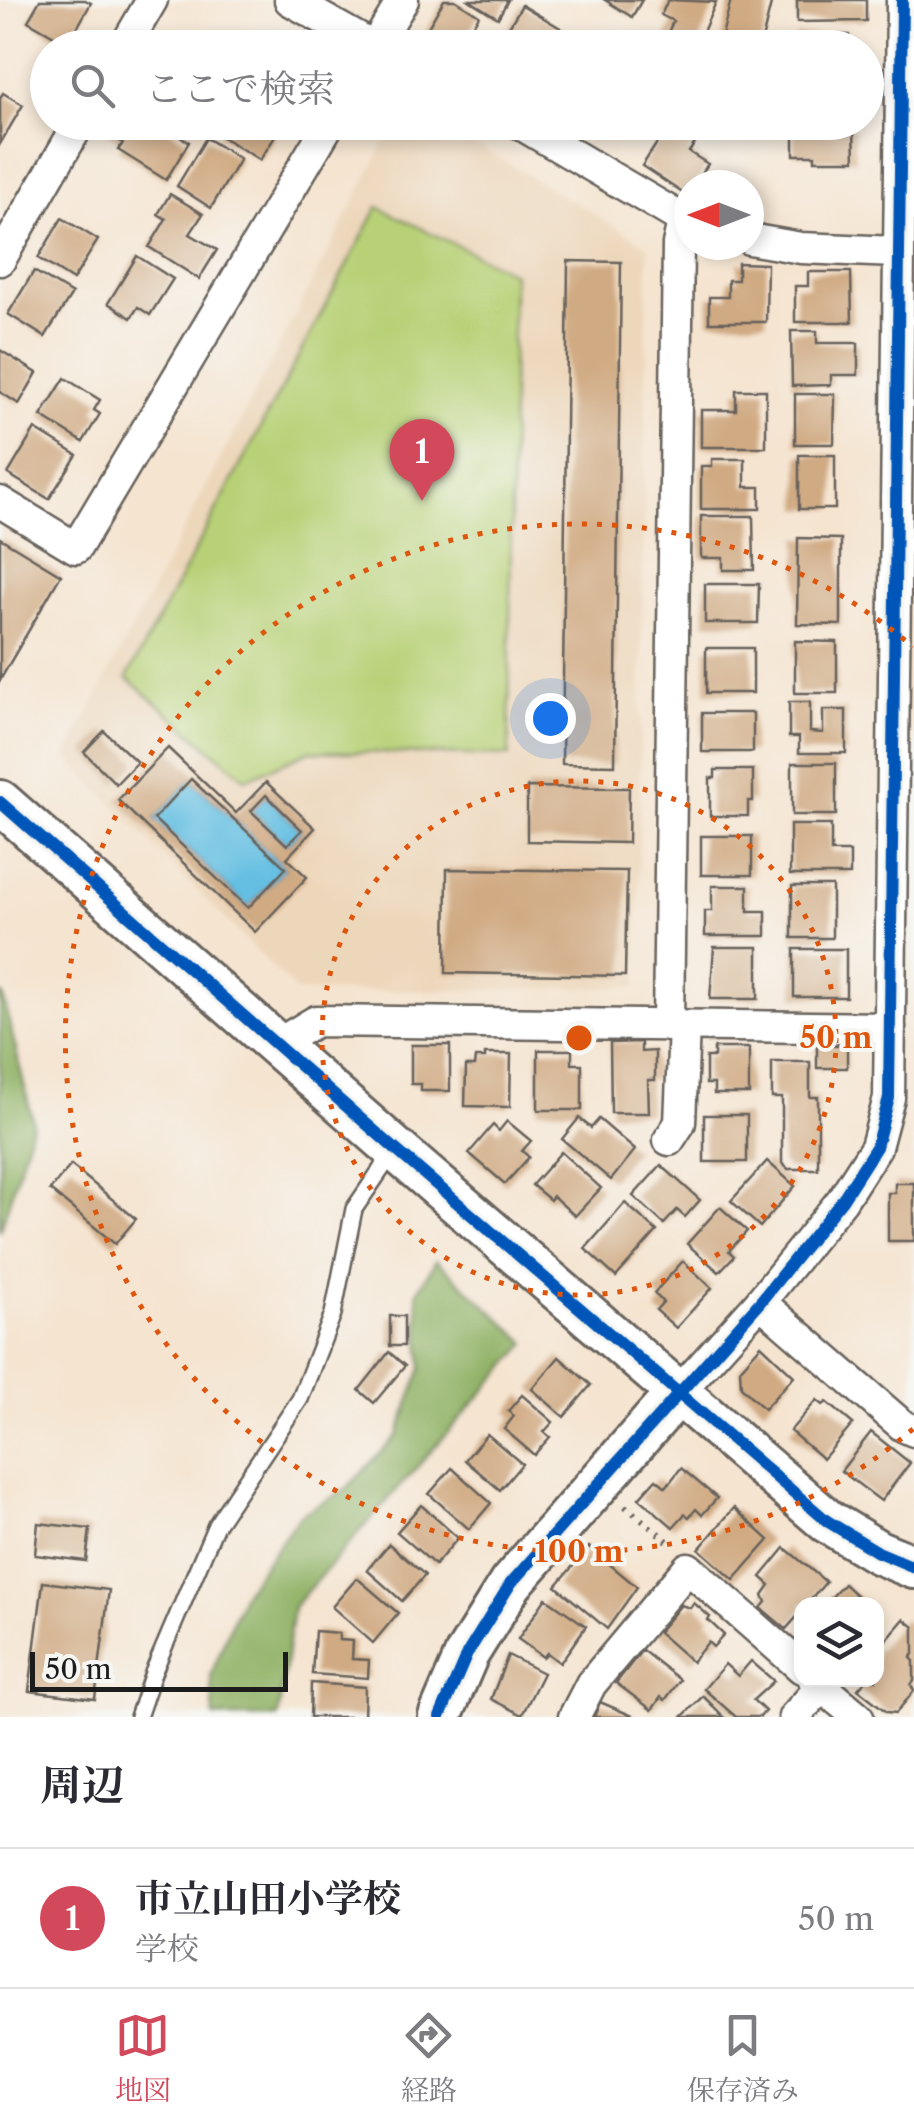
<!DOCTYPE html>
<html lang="ja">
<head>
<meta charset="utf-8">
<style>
	:root { --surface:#fff; --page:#f2f2f3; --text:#2b2b33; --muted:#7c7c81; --line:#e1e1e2; --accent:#d1495b }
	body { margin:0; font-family:"Libre Caslon Text","Noto Serif JP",serif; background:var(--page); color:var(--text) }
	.controls { position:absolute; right:30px; bottom:30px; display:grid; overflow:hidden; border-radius:20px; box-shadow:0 5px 15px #0003 }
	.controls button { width:90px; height:90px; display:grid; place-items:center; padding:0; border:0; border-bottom:2px solid var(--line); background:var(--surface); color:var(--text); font:50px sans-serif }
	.compass { position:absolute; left:674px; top:170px; width:90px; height:90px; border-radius:50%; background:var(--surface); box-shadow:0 5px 15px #0003; rotate:270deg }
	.scale { position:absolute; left:30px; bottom:25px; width:258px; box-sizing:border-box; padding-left:10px; border:5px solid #1c1c1c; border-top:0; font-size:28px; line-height:35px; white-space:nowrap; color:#1c1c1c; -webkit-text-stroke:8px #f6f6f2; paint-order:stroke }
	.you { position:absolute; left:550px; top:718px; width:35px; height:35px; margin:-25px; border:8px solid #fff; border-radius:50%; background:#1a73e8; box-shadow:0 0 0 15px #1a73e833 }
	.badge { display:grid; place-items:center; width:65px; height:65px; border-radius:50%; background:var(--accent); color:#fff; font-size:32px; font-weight:700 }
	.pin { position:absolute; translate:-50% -82px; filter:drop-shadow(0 2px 5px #0008) }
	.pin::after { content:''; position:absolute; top:52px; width:35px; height:30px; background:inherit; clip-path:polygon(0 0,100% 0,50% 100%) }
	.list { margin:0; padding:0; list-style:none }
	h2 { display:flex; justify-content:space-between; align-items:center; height:130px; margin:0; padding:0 40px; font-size:42px }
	h2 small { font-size:32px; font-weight:400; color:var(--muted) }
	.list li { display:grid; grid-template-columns:65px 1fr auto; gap:30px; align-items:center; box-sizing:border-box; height:140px; padding:0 40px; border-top:2px solid var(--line) }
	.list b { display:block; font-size:38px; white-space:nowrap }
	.list p { margin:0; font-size:32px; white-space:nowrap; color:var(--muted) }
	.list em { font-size:32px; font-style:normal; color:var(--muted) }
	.icon { flex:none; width:55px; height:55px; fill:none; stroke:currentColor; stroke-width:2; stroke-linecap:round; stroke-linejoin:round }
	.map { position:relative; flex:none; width:914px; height:1717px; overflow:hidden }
	.search { position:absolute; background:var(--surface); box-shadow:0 5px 15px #0003; left:30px; right:30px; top:30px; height:110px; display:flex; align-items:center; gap:25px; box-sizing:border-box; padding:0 35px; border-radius:55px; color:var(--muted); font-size:38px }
	.sheet { height:270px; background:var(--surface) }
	nav { display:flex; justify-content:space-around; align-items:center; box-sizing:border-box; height:140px; border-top:2px solid var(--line); background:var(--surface); font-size:28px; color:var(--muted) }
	nav a { display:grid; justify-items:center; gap:5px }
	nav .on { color:var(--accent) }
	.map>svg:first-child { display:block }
</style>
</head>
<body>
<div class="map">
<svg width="914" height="1717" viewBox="0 0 914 1717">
	<rect width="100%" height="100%" fill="#f6f6f2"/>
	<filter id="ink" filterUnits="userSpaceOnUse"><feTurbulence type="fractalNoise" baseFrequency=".01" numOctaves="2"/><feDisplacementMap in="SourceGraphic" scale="20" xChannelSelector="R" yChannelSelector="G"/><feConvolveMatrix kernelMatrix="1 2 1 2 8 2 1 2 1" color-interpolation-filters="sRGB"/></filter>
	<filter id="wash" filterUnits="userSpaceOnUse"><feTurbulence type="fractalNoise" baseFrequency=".0048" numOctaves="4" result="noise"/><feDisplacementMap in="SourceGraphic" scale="40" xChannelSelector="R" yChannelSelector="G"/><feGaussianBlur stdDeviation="2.25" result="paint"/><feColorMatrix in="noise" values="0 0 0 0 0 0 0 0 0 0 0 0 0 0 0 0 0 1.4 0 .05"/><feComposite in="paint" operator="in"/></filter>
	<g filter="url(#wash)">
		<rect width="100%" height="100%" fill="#f5e4d0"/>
		<path fill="#edd7bb" d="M395,123H439L648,246L637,987L297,992L66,756Z"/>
		<path fill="#b8d177" stroke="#6a764a" stroke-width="2.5" d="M378,207L513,273L509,756L310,751L246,779L127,678Z"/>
		<g fill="#92b368" stroke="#576842" stroke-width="2.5">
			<path d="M0,994L3,996L33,1122L0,1232Z"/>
			<path d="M436,1260L527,1343L293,1607L278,1717H214L211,1675L243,1593L300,1515L345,1490L398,1435L422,1368L417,1292Z"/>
		</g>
		<g fill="#65bfe2" stroke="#406e7f" stroke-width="2.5">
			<path d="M191,779L286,868L248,908L154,819Z"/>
			<path d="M266,795L302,830L287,845L251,811Z"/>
		</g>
		<g id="blocks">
			<g fill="#d0aa83" fill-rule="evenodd">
				<path d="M40,0H85L91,3L68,44L28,21Z"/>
				<path d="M444,0H455L479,15L460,48H431L420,41Z"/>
				<path d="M469,0H508L498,18Z"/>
				<path d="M605,0H642L632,17Z"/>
				<path d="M668,0L716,2L696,48H676L664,42L673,21L661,15Z"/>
				<path d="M731,0H772L760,48H719Z"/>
				<path d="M797,0H866V21L797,22Z"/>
				<path d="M522,5L562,29L551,48H496Z"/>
				<path d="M266,32L291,48H256Z"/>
				<rect x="796" y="35" width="53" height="13"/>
				<path d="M3,93L23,105L0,144V98Z"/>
				<path d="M109,122H156L189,142L166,180L118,150L123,143L104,131Z"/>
				<path d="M227,122H269L267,126L278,132L260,160L219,135Z"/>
				<path d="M657,122H709L689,152L708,164L694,185H689L687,196L642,166L659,140L649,134Z"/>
				<path d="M794,122H827V129L854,128L855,160H815V155H794Z"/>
				<path d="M206,138L240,159L211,208L177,186Z"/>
				<path d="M170,194L203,214L190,234L217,250L199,279L149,247L166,219L158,214Z"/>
				<path d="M62,218L98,240L73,280L38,258Z"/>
				<path d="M137,256L173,279L150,315L138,307L131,318L108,303Z"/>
				<path d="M568,261L621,262L615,765L562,764Z"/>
				<path d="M738,263L767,264L766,322H709V297H728V280H738Z"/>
				<path d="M34,271L72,294L45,337L8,314Z"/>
				<path d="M808,272H851L852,322H795V286H808Z"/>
				<path d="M791,331H817V343H858V375H831V385L792,386Z"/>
				<path d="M0,350L37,373L19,404L0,392Z"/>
				<path d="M65,378L100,400L94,410L100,414L83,442L41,416Z"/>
				<path d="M736,390H766V447H701V410H736Z"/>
				<path d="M795,394H835L834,444H795Z"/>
				<path d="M35,429L77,455L49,499L8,474Z"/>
				<rect x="799" y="455" width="36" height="54"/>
				<path d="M712,459H745V487H760V509H701V466H712Z"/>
				<path d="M701,516H753L754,570H723V558H701Z"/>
				<path d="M0,538L61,575L0,680Z"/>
				<path d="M798,538L841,539V625L797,624Z"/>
				<path d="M705,584H759L758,623H705Z"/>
				<path d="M795,641L837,642V693H795Z"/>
				<rect x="706" y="648" width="47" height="45"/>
				<path d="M789,702H810V732L823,733V710H846V753H799V737H789Z"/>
				<rect x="702" y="713" width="51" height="39"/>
				<path d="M104,731L137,762L116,784L84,752Z"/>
				<path d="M168,748L236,813L266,782L315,828L287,858L307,877L255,932L118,800ZM191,779L286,868L248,908L154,819ZM266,795L302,830L287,845L251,811Z"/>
				<rect x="792" y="763" width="44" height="52"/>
				<path d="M715,770H753V801H748V816H710V778H715Z"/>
				<path d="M527,787L629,788L628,843L527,841Z"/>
				<path d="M790,825H831V852H850V875H790Z"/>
				<rect x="701" y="836" width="51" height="39"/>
				<path d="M447,869L627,871L625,976L446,973Z"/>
				<path d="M712,886H748V911H766V936H705V911H712Z"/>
				<rect x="792" y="886" width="40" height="52"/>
				<path d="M714,947H758V999H710Z"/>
				<rect x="794" y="949" width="52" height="48"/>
				<path d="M641,1042V1052L655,1051V1080H648L649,1113H611L610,1043Z"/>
				<path d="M411,1045H450V1091H421V1084H411Z"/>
				<rect x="817" y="1046" width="30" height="22"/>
				<path d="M714,1048H749V1094H714V1084H706V1057H714Z"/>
				<path d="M538,1050H572V1064H582V1110H538Z"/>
				<path d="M485,1054H511L510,1107L465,1106L466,1066H474L475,1058H485Z"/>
				<path d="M772,1062H810V1097H818V1169H788L782,1163V1098H772Z"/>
				<rect x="704" y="1115" width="43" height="47"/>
				<path d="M579,1118L591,1128L599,1119L635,1150L611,1180L562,1139Z"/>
				<path d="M507,1121L531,1141L522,1151L529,1157L505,1184L469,1153L493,1125L499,1131Z"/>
				<path d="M561,1152L601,1188L575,1216L553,1196L550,1200L532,1185Z"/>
				<path d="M767,1161L795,1186L760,1227L731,1201Z"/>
				<path d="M71,1165L136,1219L115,1244L50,1190Z"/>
				<path d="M661,1165L700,1200L685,1217L677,1210L664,1224L633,1196Z"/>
				<path d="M895,1183H914V1241H888V1193H895Z"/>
				<path d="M625,1203L657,1231L616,1277L585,1249Z"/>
				<path d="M720,1207L747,1231L729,1251L734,1256L719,1272L687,1244Z"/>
				<path d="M683,1261L712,1288L676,1328L656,1310L663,1302L654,1293Z"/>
				<rect x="390" y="1316" width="14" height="30"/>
				<path d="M761,1345L794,1376L764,1409L741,1387L740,1369Z"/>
				<path d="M389,1352L405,1366L374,1403L359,1390Z"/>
				<path d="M559,1357L591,1385L564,1417L532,1389Z"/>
				<path d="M522,1395L553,1422L544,1432L550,1437L534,1455L504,1429L514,1416L508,1411Z"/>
				<path d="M817,1400L823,1405L827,1402L853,1424L823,1459L790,1431Z"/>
				<path d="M871,1432L910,1463L881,1501L841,1471Z"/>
				<path d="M487,1434L522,1464L500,1490L465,1460Z"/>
				<path d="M452,1468L491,1503L469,1529L429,1494Z"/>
				<path d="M681,1468L717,1498L702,1515L696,1509L689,1517L685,1514L673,1527L639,1498L656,1479L666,1487Z"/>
				<path d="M421,1505L458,1538L435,1565L397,1532Z"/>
				<path d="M734,1508L769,1540L734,1580L699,1549Z"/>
				<path d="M38,1523L90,1529L86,1561L35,1555Z"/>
				<path d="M389,1544L425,1575L402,1601L367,1570Z"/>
				<path d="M589,1547L637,1587L607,1629L556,1586Z"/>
				<path d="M785,1548L826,1582L807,1604H802V1611L786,1629L761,1608L766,1602L763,1595L770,1585L761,1577Z"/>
				<path d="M357,1578L398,1613L373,1643L332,1607Z"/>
				<path d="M43,1582L109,1590L95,1699L29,1691Z"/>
				<path d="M844,1584L866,1604H825Z"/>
				<path d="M546,1598L586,1626L560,1663L547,1653L543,1657L518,1639Z"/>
				<path d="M694,1603L710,1617L708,1620L724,1635L713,1647L708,1642L692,1662L658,1632L681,1605L690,1608Z"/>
				<path d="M904,1619L914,1627V1654L911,1658L914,1661V1681L911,1685L914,1691L896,1713L887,1712L858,1689L866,1680H876V1652Z"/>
				<path d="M315,1631L339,1633V1640L353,1641L352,1659L369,1660L368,1678L312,1674Z"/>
				<path d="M642,1650L680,1680L665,1700L661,1697L652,1710L616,1683Z"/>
				<path d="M508,1655L543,1673L522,1715L491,1699Z"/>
				<path d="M751,1661L774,1681L753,1700L765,1711L760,1717H736L704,1689L725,1664L738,1676Z"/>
				<path d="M311,1683L365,1687L364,1717H310Z"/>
				<path d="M703,1696L724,1717H682Z"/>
				<path d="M600,1702L635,1717H594Z"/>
			</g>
		</g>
	</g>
	<g filter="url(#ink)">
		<use href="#blocks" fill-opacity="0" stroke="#68625b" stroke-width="2.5"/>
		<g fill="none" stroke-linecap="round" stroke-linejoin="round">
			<g stroke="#68625b" stroke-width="20">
				<path id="lane" d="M138,1717L153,1673L216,1525L300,1399L333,1314L354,1209L393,1152"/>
			</g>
			<g stroke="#68625b" stroke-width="35">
				<g id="street">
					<path d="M290,0L375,48"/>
					<path d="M124,48L152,0"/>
					<path d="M374,48L403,0"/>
					<path d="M517,122L689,223"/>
					<path d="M749,239L801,248L896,252"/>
					<path d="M0,260L80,122"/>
					<path d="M0,502L76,548L330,122"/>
					<path d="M668,1026L678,244L683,221"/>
					<path d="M276,1045L316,1021L890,1028"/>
					<path d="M669,1140L680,1123L684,1026"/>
					<path d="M760,1302L903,1426L914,1431"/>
					<path d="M677,1394L760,1302L842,1200L876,1147L889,1098L902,0"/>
					<path d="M814,1680L858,1717"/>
					<path d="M574,1717L591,1684L688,1568L802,1668"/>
					<path d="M794,1717L822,1686"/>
				</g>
			</g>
			<g stroke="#68625b" stroke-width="48">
				<g id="secondary">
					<path d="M0,802L395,1149L827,1521L878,1552L914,1567"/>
					<path d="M440,1717L467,1654L511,1583L677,1394"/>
				</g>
			</g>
			<path stroke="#68625b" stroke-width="6" stroke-dasharray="2.5 8" stroke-linecap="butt" d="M625,1506L670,1543"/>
			<use href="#lane" stroke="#fff" stroke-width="15"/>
			<use href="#street" stroke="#fff" stroke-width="30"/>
			<use href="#secondary" stroke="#fff" stroke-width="42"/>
			<g stroke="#f6f6f2" stroke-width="19">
				<g id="cycleway">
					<path d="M0,802L395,1149L827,1521L878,1552L914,1567"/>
					<path d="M440,1717L467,1654L511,1583L760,1302L842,1200L876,1147L889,1098L902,0"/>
				</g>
			</g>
			<use href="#cycleway" stroke="#0057b8" stroke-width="12"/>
		</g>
	</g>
	<g fill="none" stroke="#de560d" stroke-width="5" stroke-dasharray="5 10">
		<circle cx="579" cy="1038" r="257"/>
		<path d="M913 1429A514 514 0 1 1 913 647"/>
	</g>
	<circle cx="579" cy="1038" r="15" fill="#de560d" stroke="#f6f6f2" stroke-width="5"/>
	<g font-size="30" text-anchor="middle" font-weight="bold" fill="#de560d" stroke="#f6f6f2" stroke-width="8" stroke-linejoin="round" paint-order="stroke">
		<text x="836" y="1048">50 m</text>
		<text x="579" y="1562">100 m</text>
	</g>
</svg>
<div class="controls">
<button><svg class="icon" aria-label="layers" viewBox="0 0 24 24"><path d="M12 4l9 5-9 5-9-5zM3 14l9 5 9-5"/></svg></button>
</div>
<svg class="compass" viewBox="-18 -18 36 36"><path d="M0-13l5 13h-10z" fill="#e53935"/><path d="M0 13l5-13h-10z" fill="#7c7c81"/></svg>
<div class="scale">50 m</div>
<div class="you"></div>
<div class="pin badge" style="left:422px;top:501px">1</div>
<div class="search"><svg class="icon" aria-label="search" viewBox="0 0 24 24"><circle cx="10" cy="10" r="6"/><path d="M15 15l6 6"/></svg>ここで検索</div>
</div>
<section class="sheet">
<h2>周辺<small></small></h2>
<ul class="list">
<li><span class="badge">1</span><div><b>市立山田小学校</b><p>学校</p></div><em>50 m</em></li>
</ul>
</section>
<nav>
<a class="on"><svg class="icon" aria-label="map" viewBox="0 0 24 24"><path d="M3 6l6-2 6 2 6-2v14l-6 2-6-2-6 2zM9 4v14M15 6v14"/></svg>地図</a>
<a><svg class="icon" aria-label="directions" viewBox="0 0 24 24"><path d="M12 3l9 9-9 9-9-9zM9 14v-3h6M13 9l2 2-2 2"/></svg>経路</a>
<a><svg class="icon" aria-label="saved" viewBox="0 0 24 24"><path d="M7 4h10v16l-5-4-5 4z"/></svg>保存済み</a>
</nav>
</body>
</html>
